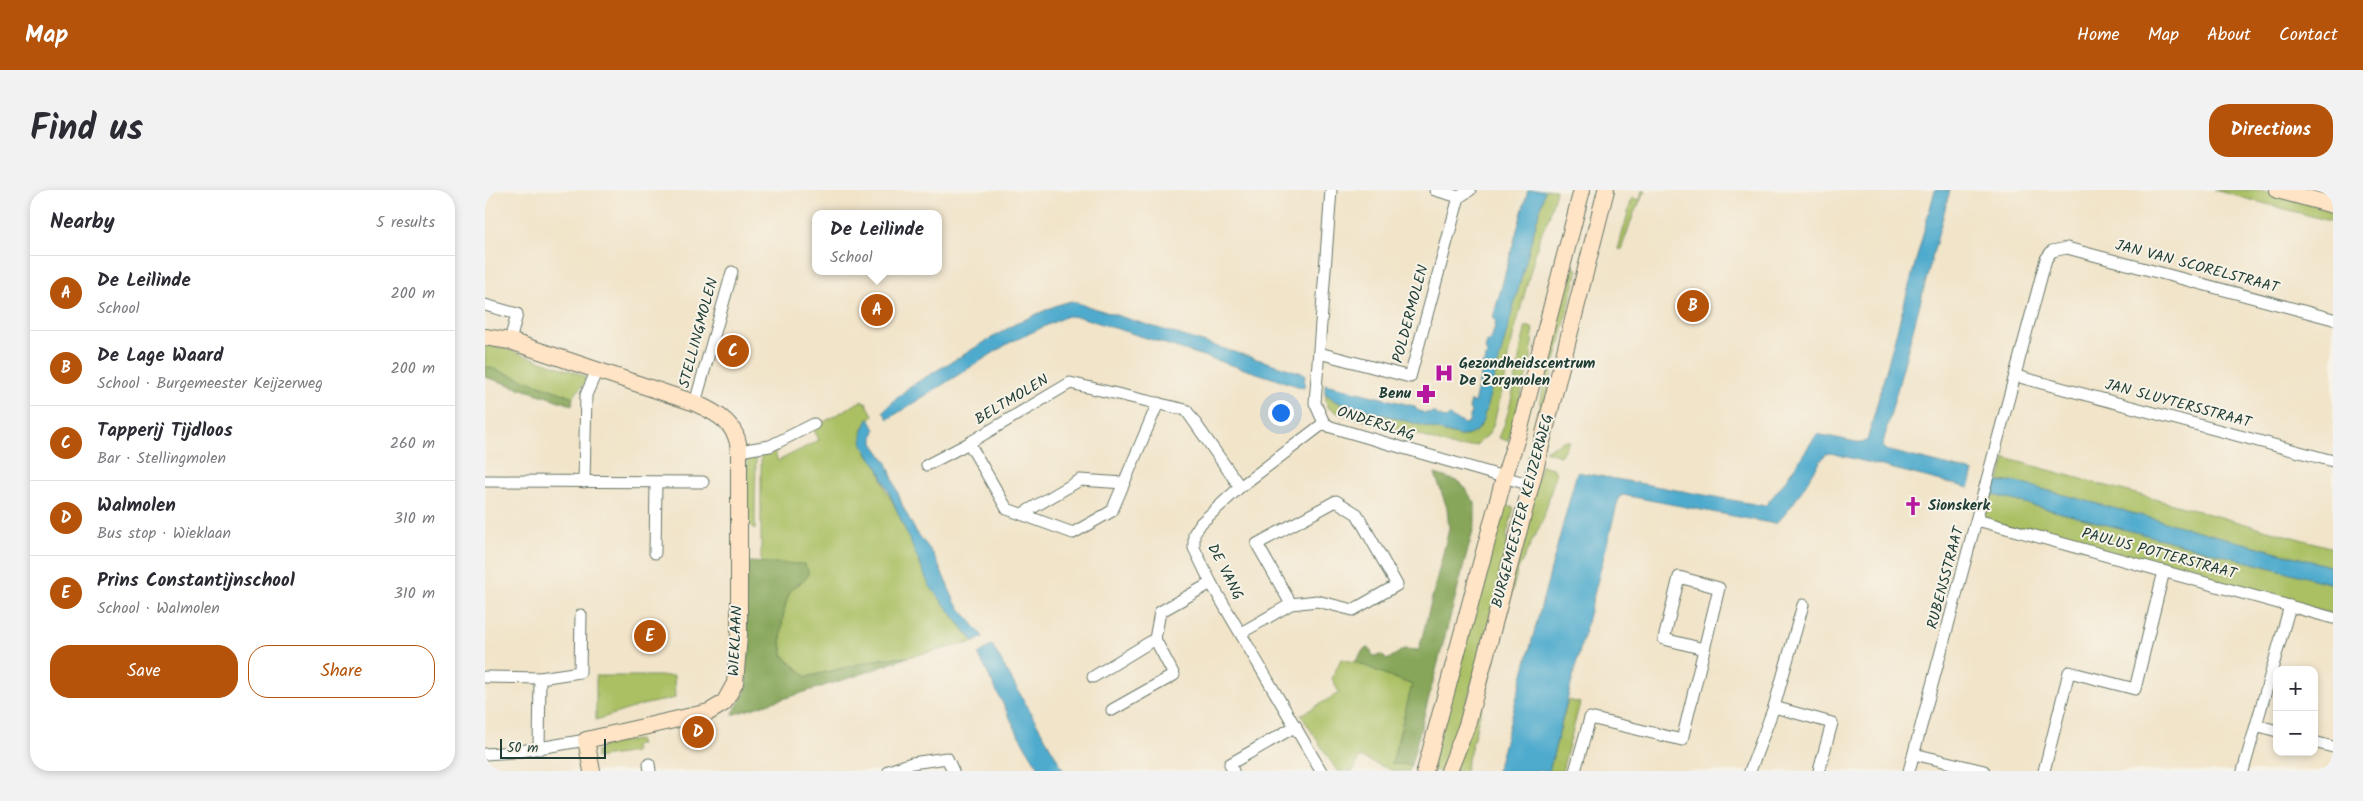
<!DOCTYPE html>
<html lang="en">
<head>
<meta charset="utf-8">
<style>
	:root { --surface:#fff; --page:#f2f2f3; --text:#2b2b33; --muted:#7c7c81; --line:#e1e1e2; --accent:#b45309 }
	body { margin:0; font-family:Kalam,sans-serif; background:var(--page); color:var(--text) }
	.controls { position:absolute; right:15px; bottom:15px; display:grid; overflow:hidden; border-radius:10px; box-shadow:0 2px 8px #0003 }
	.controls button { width:45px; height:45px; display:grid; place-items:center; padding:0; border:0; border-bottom:1px solid var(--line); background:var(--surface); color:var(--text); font:25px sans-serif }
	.scale { position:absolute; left:15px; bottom:12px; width:106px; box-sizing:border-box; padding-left:5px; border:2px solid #1f3d34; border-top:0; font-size:14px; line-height:18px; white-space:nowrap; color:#1f3d34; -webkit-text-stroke:4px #f7f3e8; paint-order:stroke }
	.you { position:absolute; left:795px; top:222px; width:18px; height:18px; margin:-12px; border:4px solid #fff; border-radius:50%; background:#1a73e8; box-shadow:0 0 0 8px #1a73e833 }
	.badge { display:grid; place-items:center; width:32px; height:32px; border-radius:50%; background:var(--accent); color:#fff; font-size:16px; font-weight:700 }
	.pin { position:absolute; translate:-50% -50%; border:2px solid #fff; box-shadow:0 1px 5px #0006 }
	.popup { position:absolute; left:327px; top:20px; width:130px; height:65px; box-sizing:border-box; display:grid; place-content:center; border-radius:10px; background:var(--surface); filter:drop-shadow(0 1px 4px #0005); font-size:16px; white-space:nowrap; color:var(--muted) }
	.popup b { font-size:19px; color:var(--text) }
	.popup::after { content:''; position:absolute; left:50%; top:100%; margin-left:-10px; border:10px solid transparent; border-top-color:var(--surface) }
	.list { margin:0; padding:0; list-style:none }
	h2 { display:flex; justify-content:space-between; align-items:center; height:65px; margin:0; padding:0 20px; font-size:21px }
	h2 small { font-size:16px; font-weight:400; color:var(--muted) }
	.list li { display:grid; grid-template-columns:32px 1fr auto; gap:15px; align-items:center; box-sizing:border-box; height:75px; padding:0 20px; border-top:1px solid var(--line) }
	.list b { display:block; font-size:19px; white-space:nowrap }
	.list p { margin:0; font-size:16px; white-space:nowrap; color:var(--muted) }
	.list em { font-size:16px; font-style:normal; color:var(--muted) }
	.actions { display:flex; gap:10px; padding:15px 20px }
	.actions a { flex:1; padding:11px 0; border:1px solid var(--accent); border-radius:20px; text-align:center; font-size:18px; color:var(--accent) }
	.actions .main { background:var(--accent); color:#fff }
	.map { position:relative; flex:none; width:1848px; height:581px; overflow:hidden; border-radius:20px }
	header { display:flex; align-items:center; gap:30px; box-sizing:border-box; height:70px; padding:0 25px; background:var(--accent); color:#fff }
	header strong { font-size:24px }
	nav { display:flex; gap:28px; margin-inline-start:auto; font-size:18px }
	.intro { display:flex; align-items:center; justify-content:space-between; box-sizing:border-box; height:120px; padding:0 30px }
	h1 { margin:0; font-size:35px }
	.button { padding:12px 22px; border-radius:20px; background:var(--accent); color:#fff; font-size:18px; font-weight:700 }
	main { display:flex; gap:30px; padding:0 30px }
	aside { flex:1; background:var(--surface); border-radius:20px; box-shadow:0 2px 8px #0003 }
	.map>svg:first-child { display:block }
</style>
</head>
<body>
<header>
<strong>Map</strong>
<nav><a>Home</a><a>Map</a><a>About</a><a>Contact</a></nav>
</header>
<div class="intro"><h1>Find us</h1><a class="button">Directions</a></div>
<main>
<aside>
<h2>Nearby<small>5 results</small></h2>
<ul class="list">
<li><span class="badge">A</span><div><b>De Leilinde</b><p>School</p></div><em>200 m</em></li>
<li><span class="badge">B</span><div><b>De Lage Waard</b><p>School · Burgemeester Keijzerweg</p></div><em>200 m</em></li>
<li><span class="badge">C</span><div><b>Tapperij Tijdloos</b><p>Bar · Stellingmolen</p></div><em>260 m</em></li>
<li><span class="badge">D</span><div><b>Walmolen</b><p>Bus stop · Wieklaan</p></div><em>310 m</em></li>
<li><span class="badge">E</span><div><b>Prins Constantijnschool</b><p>School · Walmolen</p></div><em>310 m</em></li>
</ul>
<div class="actions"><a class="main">Save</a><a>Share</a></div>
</aside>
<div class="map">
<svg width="1848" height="581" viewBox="0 0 1848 581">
	<rect width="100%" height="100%" fill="#f7f3e8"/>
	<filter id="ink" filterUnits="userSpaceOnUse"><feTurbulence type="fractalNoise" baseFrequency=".02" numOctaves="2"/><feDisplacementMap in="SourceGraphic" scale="10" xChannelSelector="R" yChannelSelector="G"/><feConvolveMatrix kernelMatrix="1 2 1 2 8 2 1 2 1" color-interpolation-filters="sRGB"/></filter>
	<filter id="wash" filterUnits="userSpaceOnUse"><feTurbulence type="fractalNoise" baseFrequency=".0096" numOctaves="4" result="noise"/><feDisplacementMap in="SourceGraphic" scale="20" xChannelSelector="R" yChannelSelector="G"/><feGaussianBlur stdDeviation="1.12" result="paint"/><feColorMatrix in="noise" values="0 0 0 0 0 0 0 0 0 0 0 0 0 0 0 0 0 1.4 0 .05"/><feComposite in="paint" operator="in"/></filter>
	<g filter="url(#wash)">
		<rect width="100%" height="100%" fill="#f1e4c9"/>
		<g fill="#aac064" stroke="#647e4c">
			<path d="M1060,0H1071L1064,27L1054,49L1023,166L1020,190L1008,236L1003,245L991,255L972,258L928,243L855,224L842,217L840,203L850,211L975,246H982L995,238Z"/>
			<path d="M1157,0H1161L1149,23L1136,60L1133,59L1147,8L1155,10Z"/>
			<path d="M1729,0H1775L1848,20V32Z"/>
			<path d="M1081,75L1093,79L1056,229L1054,227L1061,173L1059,156Z"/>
			<path d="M1041,136L1047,138L1048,142L1046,169L1023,251L1014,248C1030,212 1031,174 1041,136Z"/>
			<path d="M0,155L18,158L98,185L101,191L88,207L0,176Z"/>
			<path d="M376,211L382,214L388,225L377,240L381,262L393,277L401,300L469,428L489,452L423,467L395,469L321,487C316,481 301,470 299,465C293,454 299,409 306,400C309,397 313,395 316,393L276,372V263L289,261L293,271L334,250L328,238Z"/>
			<path d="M1078,251H1085L1075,266L1060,261Z"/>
			<path d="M267,267L271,268L270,340L261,331L262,271Z"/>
			<path d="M1520,268L1848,358V377L1527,291L1514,292Z"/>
			<path d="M1056,275L1068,278L1071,283L1058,330L1033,379L980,581H969Z"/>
			<path d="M1505,304L1848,394V424L1498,331Z"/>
			<path d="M1017,314L1029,318L1022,344V365L976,534L958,581H945Z"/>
			<path d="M856,469L870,472L927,495L907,573L926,575L924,581H909L875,567L868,581H852L816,525L854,503L847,488Z"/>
			<path d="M111,486H189L190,508L157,515L111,530Z"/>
			<path d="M1083,510L1095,513L1077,581H1064Z"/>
			<path d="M154,550L155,554L149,556L150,562L111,568L112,561L123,553Z"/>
		</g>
		<g fill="#87a65a" stroke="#537247">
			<path d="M0,176L88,207L87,215L0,187Z"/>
			<path d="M950,284L975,292L990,313V333L926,575L907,574L927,495L870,472L879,459L884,458L888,466L897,465L902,470L919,459L934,460L964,339L962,318Z"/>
			<path d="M261,372L319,374L323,380V386C318,391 309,396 305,402C299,413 292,454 299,466C302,471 316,480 321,487L395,469L423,467L380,483L247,525L261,500Z"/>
		</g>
		<g fill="#4fabcd" stroke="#377480">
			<path d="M1043,0H1060L998,230C994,241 987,246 975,246L850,211L840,203V194L929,216L932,220L940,223L949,222L952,225L960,228L964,226L980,234L984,232L986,222L984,218L986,211L989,213L997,181H994L996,175L1000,172L1002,163L1000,159L1002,152L1006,150L1011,132L1008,128Z"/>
			<path d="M1450,0H1465L1397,257L1401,260L1489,282L1484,298L1346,263L1341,264C1326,283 1308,320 1290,334L1138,305L1134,307L1064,581H1012L1092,282L1280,316L1298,294L1332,244L1376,253L1382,251Z"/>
			<path d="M586,111L820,184L819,198L595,127L582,126L524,153L403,229L398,221L424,197L530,134L572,115Z"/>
			<path d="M384,228L390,240L388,247V253L402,273L418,317L430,340L449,365L470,412L498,447L489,452L444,395L393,277C379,259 370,250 384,228Z"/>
			<path d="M1510,291L1518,293L1527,291L1848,377V394L1505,304Z"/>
			<path d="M507,455L579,581H556L534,546L493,464Z"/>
		</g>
	</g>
	<g filter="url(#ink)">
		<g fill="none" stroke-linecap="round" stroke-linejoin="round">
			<g stroke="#687768" stroke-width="13">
				<g id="street">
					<path d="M846,0L830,213L839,233L846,237L1046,295"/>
					<path d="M950,0L974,7"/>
					<path d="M0,115L32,124L25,151"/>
					<path d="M834,163L925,187L974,7L985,0"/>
					<path d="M1531,186L1848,271"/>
					<path d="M210,213L247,82"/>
					<path d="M484,253L522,319L588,343L627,321L673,213"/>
					<path d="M254,261L285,256L329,234"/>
					<path d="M442,275L484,253L585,193L701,220L755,297"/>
					<path d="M0,291L218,292"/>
					<path d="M99,292L101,205L112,180"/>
					<path d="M537,324L595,290L639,293"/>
					<path d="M1492,330L1848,428"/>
					<path d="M170,363L171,293"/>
					<path d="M756,443L806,414L832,411L868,420L912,395L872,324L851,311L772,354L806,414"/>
					<path d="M0,487L55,488L95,482L96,425"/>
					<path d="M608,487L670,449L675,422L726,393"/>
					<path d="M1289,517L1347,533L1334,581"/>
					<path d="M627,520L689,485L670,449"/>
					<path d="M1771,535L1792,541"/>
					<path d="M1829,552L1848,557"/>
					<path d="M54,559L55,488"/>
					<path d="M0,564L30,562L101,550"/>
					<path d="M1429,564L1499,581"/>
					<path d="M164,574L165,581"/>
					<path d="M404,581L427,573L462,568L468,581"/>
					<path d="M748,581L745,574L811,536"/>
					<path d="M836,581L726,393L709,358V344L716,333L755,297L839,233"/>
					<path d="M1090,581L1105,528L1197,550L1234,398L1194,387L1179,449L1219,459"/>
					<path d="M1265,581L1289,517L1318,415"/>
					<path d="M1424,581L1561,69L1567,61L1582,58L1848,129"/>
					<path d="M1559,581L1584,482L1650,499L1679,381"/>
					<path d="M1758,581L1805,416"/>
				</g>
			</g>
			<g stroke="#687768" stroke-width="18">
				<g id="secondary">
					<path d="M1792,0L1848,15"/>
					<path d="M0,147L25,151L210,213C232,223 253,234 254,261V445L250,493L239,513L224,522L101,550L107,581"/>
					<path d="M940,581L1019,288L1035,238L1097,0"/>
					<path d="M964,581L982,535L1046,295L1121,0"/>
				</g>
			</g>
			<use href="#street" stroke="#fff" stroke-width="11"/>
			<use href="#secondary" stroke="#ffe4c6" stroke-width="16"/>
		</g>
	</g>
	<defs>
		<g id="hospital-bare" transform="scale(1.5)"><path d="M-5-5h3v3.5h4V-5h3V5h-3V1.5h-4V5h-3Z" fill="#b5179e" stroke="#f7f3e8" stroke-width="2.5" paint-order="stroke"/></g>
		<g id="pharmacy-bare" transform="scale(1.5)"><path d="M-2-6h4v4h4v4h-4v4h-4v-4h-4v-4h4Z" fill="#b5179e" stroke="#f7f3e8" stroke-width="2.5" paint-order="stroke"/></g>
		<g id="church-bare" transform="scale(1.5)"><path d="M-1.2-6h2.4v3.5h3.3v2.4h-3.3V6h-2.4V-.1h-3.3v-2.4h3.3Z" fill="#b5179e" stroke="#f7f3e8" stroke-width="2.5" paint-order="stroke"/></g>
	</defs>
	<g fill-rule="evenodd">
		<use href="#hospital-bare" x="959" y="183"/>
		<use href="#pharmacy-bare" x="941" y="204"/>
		<use href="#church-bare" x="1428" y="316"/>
	</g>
	<g text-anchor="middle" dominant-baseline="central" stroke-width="4" stroke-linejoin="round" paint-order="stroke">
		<g font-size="15" fill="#1f3d34" stroke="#f7f3e8">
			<text transform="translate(1712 77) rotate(15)">JAN VAN SCORELSTRAAT</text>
			<text transform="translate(926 124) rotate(-75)">POLDERMOLEN</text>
			<text transform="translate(214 143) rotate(-75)">STELLINGMOLEN</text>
			<text transform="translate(527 210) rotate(-31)">BELTMOLEN</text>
			<text transform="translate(1693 214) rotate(15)">JAN SLUYTERSSTRAAT</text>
			<text transform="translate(891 234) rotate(18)">ONDERSLAG</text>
			<text transform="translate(1038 321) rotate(-75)">BURGEMEESTER KEIJZERWEG</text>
			<text transform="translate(1674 364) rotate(15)">PAULUS POTTERSTRAAT</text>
			<text transform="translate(740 382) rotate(63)">DE VANG</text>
			<text transform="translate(1461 388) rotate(-75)">RUBENSSTRAAT</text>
			<text transform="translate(251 451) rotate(-87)">WIEKLAAN</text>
		</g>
		<g font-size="15" font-weight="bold" fill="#1f3d34" stroke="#f7f3e8" text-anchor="start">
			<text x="974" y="174">Gezondheidscentrum<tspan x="974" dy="17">De Zorgmolen</tspan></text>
			<text x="926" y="204" text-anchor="end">Benu</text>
			<text x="1443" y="316">Sionskerk</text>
		</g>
	</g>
</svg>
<div class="controls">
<button>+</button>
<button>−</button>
</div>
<div class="scale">50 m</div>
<div class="you"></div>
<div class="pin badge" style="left:392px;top:120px">A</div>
<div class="popup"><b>De Leilinde</b>School</div>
<div class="pin badge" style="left:1208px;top:116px">B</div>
<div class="pin badge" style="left:248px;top:161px">C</div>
<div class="pin badge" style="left:213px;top:542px">D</div>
<div class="pin badge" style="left:165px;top:446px">E</div>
</div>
</main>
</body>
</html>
